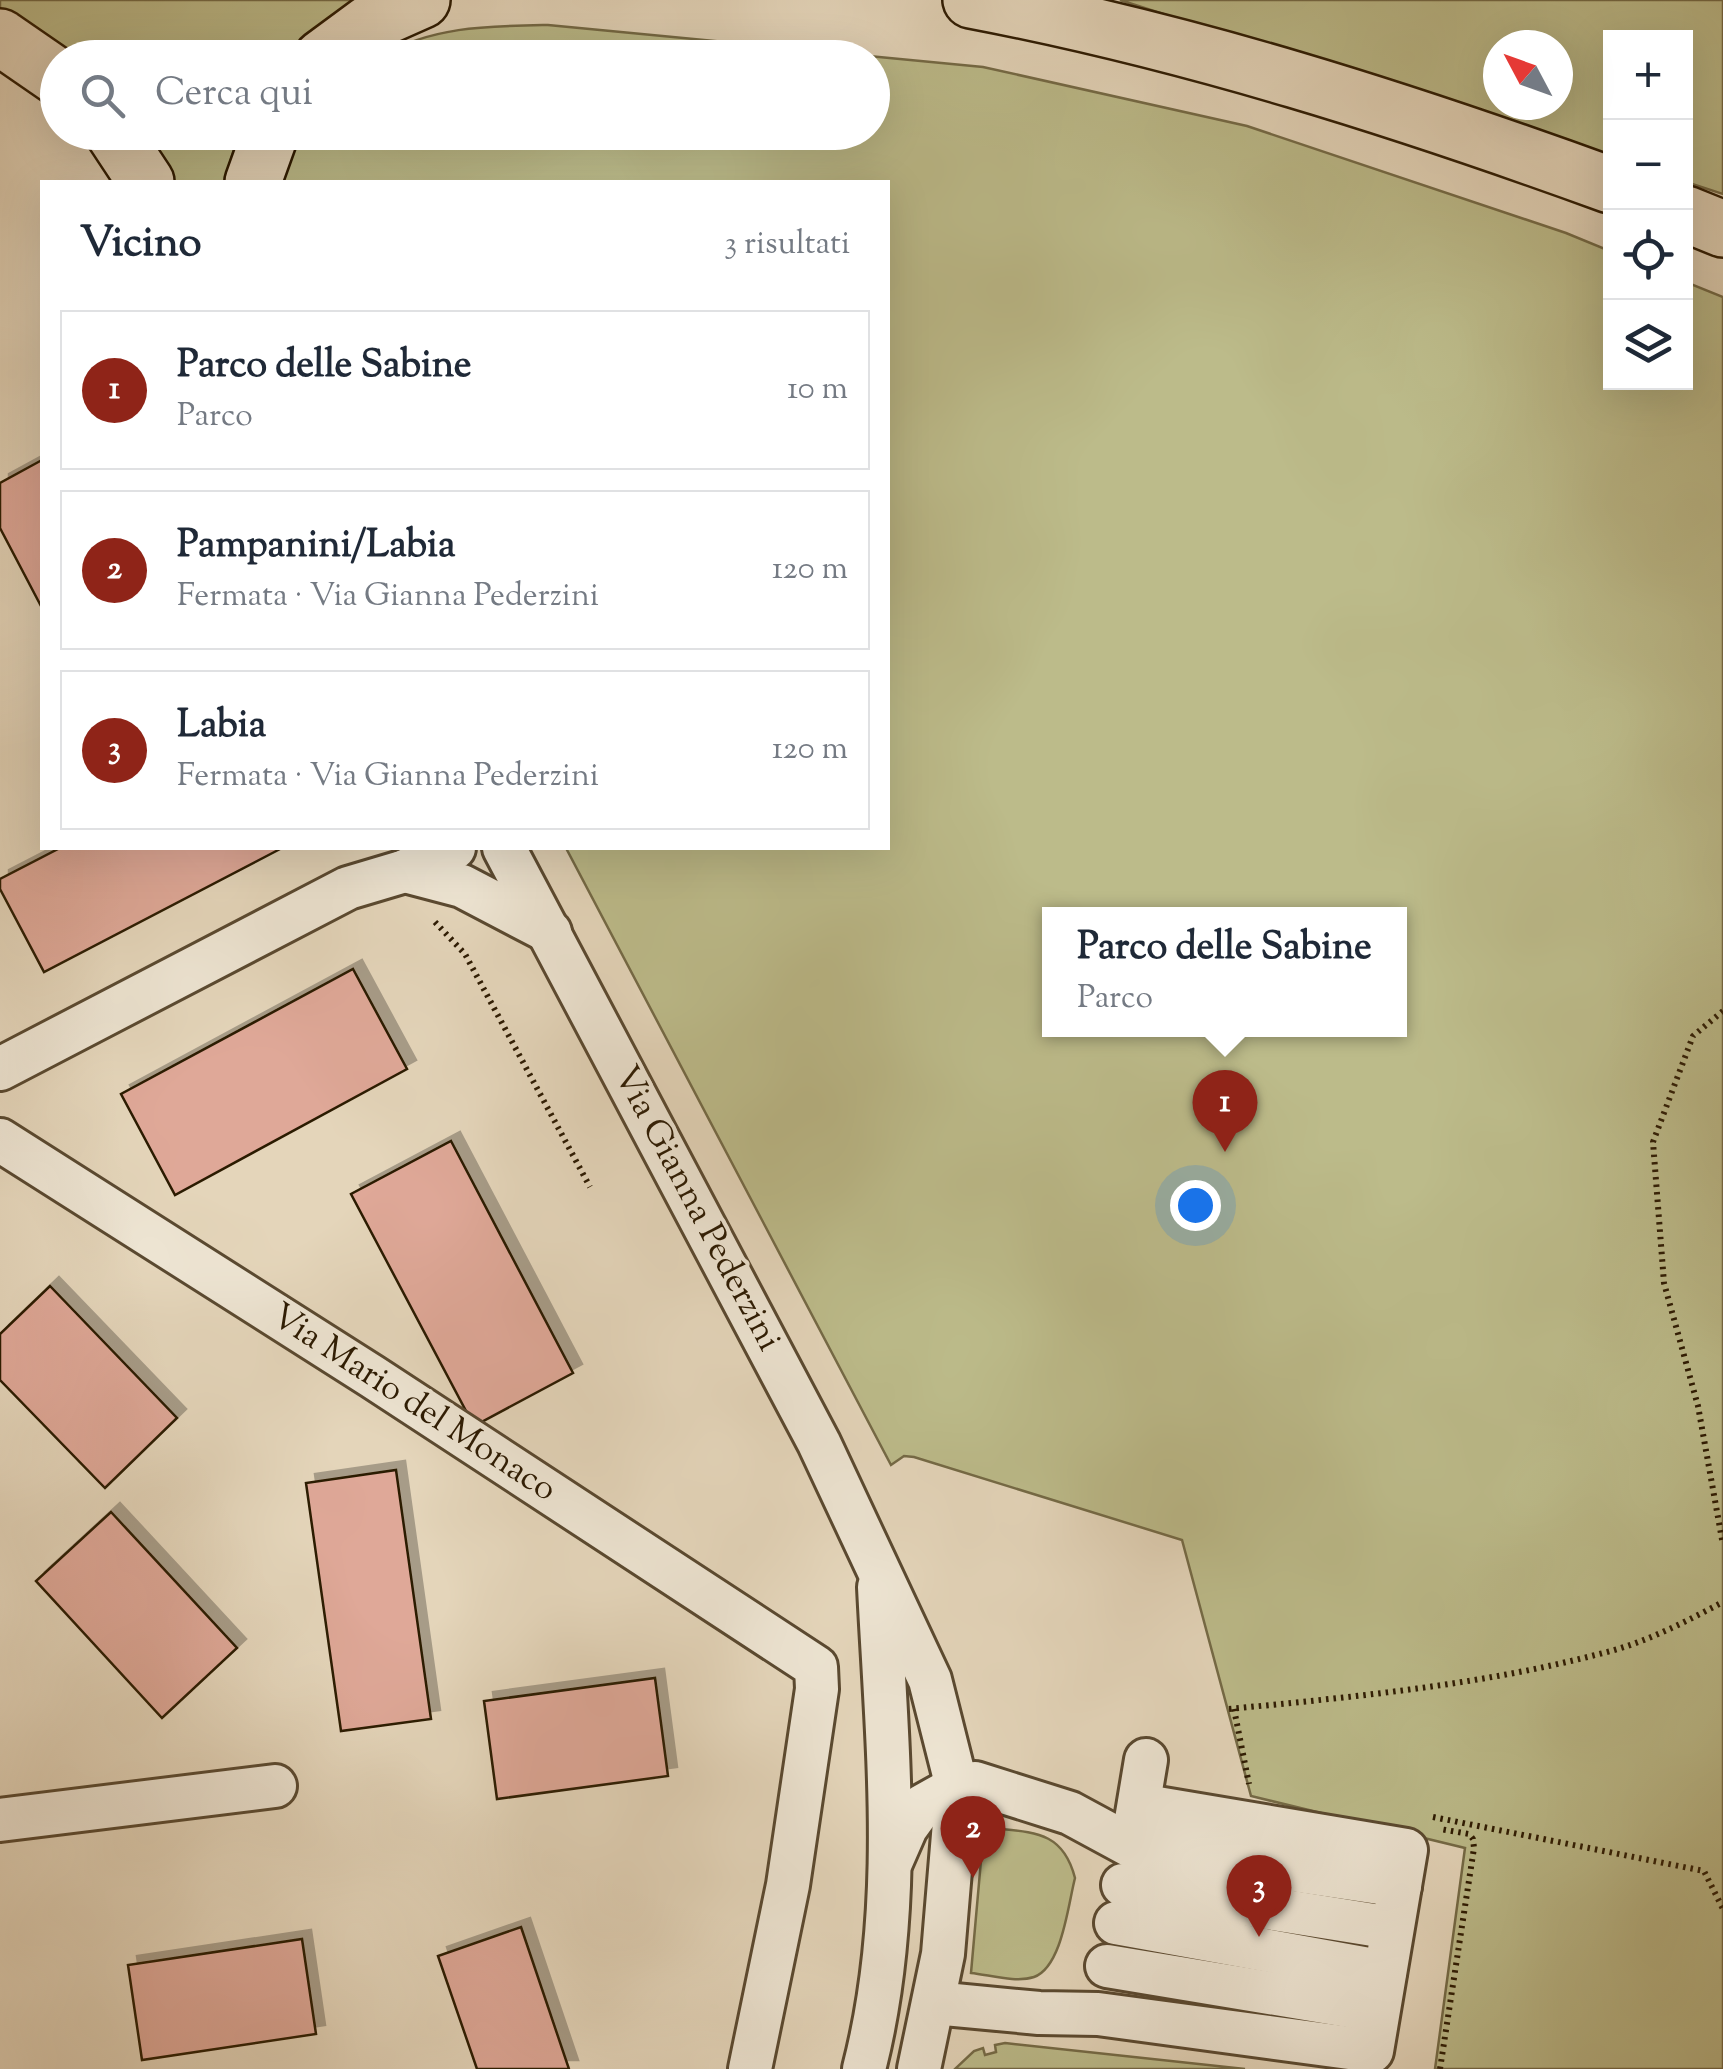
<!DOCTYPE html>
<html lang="it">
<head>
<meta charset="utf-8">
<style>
	:root { --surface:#fff; --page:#f6f6f7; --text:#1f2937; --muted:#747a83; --line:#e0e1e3; --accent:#8f2418 }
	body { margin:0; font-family:"Sorts Mill Goudy",serif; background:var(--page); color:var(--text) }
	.controls { position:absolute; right:30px; top:30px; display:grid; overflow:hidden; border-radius:0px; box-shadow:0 10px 40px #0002 }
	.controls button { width:90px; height:90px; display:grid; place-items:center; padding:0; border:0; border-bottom:2px solid var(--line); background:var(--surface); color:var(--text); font:50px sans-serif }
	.compass { position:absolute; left:1483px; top:30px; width:90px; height:90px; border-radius:50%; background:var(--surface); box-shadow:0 10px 40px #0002; rotate:311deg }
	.you { position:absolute; left:1195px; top:1205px; width:35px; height:35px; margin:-25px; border:8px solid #fff; border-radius:50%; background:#1a73e8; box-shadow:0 0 0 15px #1a73e833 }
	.badge { display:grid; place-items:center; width:65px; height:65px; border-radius:50%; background:var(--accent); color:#fff; font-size:32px; font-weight:700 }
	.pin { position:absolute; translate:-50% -82px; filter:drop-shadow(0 2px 5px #0008) }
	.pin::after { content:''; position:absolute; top:52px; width:35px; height:30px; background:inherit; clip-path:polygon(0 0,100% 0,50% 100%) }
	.popup { position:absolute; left:1042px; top:907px; width:365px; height:130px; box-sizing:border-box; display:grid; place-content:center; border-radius:0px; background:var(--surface); filter:drop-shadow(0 2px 8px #0005); font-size:32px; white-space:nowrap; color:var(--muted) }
	.popup b { font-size:38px; color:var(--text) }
	.popup::after { content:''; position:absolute; left:50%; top:100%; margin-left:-20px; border:20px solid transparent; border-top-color:var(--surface) }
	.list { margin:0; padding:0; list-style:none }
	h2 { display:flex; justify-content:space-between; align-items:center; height:130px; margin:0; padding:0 40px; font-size:42px }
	h2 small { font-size:32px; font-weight:400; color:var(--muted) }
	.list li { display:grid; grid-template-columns:65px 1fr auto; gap:30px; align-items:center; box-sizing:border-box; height:160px; margin:0 20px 20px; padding:0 20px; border:2px solid var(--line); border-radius:0px }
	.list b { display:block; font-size:38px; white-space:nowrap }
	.list p { margin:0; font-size:32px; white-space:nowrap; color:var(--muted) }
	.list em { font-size:32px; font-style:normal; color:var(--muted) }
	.icon { flex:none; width:55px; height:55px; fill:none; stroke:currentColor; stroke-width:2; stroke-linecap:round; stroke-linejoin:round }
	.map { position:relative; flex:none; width:1723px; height:2069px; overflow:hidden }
	.search { position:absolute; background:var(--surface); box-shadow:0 10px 40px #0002; left:40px; top:40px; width:850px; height:110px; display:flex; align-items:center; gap:25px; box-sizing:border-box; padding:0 35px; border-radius:55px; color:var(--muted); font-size:38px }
	.panel { position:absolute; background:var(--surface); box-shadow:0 10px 40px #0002; left:40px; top:180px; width:850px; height:670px; border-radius:0px }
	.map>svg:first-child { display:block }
</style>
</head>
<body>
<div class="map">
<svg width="1723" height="2069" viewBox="0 0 1723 2069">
	<defs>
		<filter id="shadow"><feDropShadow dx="9" dy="-9" stdDeviation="0" flood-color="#0004"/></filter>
	</defs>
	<rect width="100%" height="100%" fill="#e4d5ba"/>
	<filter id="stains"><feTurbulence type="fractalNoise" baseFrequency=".002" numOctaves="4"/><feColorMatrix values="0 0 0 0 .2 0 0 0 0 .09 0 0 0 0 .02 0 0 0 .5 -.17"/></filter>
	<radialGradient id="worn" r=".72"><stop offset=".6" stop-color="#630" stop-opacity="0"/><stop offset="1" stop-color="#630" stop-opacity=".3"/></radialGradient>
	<g fill="#bcbb8a" stroke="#746a46" stroke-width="2.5" fill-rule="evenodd">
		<path d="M0,0H360L287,58L68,57L0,11Z"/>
		<path d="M1120,0H1723V194L1686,182V38H1610V158ZM1498,45H1558V105H1498Z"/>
		<path d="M548,25L983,67L1247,126L1566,233L1610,251V382H1686V282L1723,297V2069H1435L1465,1848L1251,1796L1182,1540L914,1457L904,1456L891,1465L566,848H888V182H281L291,152L303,133L872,132V58L380,57C431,26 489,26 548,25ZM1050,914H1400V1030H1050Z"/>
		<path d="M138,133H239L224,182H170Z"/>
		<path d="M984,1827C1028,1833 1062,1827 1075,1878C1068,1905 1062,1967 1034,1977C1016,1983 990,1975 971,1973Z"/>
		<path d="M1005,2043L1245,2069H955L974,2051L983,2048L985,2055L996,2052L995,2045Z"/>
	</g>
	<g fill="#dfa898" stroke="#2c1a02" stroke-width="2.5" filter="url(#shadow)">
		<path d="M42,460V608L0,528V483Z"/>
		<path d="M60,848H282L44,972L0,889V879Z"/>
		<path d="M353,969L407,1069L175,1195L121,1094Z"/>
		<path d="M451,1141L573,1373L474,1426L351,1194Z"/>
		<path d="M50,1286L177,1418L105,1488L0,1380V1334Z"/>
		<path d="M396,1470L431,1719L341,1731L306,1483Z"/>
		<path d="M111,1512L237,1648L162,1718L36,1581Z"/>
		<path d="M655,1678L668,1776L497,1799L484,1701Z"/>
		<path d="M521,1927L569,2069H477L438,1956Z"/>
		<path d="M302,1939L316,2034L142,2060L128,1965Z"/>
	</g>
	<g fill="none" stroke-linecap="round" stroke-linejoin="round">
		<g stroke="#5a4930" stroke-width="48">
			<g id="minor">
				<path d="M504,848L819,1443L930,1680L957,1787L943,1954L919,2069"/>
				<path d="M405,871L462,886L550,932"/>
				<path d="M0,1069L348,888L405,871L454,848"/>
				<path d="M0,1140L373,1377L816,1667L817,1689L788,1885L750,2069"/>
				<path d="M0,1820L275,1786"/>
				<path d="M1134,1832L1146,1760"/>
				<path d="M892,1860L906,1828L922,1806L949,1791L975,1783L1070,1813L1131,1846L1400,1886"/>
				<path d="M1123,1885L1392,1928"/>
				<path d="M1116,1923L1385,1972"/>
				<path d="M1107,1966L1378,2011"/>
				<path d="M934,2003L1039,2013L1098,2014L1372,2051L1406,1850L1139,1805"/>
				<path d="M864,2069C905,1910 887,1748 879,1587"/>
			</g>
		</g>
		<g stroke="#2c1a02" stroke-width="60">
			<g id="major">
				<path d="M971,0C1191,42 1401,109 1610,185"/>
				<path d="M0,37L58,77"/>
				<path d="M322,58L368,24L422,0"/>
				<path d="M113,132L146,182"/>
				<path d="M253,182L271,132"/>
				<path d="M1686,214L1723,229"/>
			</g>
		</g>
		<g stroke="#2c1a02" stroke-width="6" stroke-dasharray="2.5 5" stroke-linecap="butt">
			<path d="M435,922L465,954L590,1187"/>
			<path d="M1723,1011L1693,1036L1653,1142L1664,1283L1698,1406L1723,1545"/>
			<path d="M1229,1709C1353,1697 1482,1685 1603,1653C1645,1643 1685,1622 1723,1602"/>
			<path d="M1234,1709L1249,1784"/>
			<path d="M1433,1817L1704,1871L1723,1909"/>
			<path d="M1440,2069L1474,1848L1473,1839L1469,1834L1440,1829"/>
		</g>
		<use href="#minor" stroke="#ede4d2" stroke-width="42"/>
		<use href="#major" stroke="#e4d5ba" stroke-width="55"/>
	</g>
	<g text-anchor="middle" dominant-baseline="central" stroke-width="8" stroke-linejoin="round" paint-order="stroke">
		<g font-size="35" fill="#2c1a02" stroke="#ede4d2">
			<text transform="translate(696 1209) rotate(62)">Via Gianna Pederzini</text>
			<text transform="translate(413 1404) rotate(33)">Via Mario del Monaco</text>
		</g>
	</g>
	<rect width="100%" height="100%" filter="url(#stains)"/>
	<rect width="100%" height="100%" fill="url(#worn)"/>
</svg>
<div class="controls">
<button>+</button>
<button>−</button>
<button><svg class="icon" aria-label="locate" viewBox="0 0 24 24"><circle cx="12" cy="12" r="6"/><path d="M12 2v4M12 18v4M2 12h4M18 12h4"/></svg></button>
<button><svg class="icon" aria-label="layers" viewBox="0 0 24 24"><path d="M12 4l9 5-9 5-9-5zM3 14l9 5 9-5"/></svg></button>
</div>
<svg class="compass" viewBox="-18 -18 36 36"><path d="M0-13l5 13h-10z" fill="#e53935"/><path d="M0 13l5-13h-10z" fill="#747a83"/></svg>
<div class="you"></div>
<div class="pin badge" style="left:1225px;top:1152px">1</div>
<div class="popup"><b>Parco delle Sabine</b>Parco</div>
<div class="pin badge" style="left:973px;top:1878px">2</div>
<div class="pin badge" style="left:1259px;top:1937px">3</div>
<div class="search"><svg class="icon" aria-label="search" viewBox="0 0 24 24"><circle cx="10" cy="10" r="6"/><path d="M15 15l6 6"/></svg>Cerca qui</div>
<section class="panel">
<h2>Vicino<small>3 risultati</small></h2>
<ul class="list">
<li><span class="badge">1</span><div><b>Parco delle Sabine</b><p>Parco</p></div><em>10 m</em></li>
<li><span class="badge">2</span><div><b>Pampanini/Labia</b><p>Fermata · Via Gianna Pederzini</p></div><em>120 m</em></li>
<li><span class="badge">3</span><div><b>Labia</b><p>Fermata · Via Gianna Pederzini</p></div><em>120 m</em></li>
</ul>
</section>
</div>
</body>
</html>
